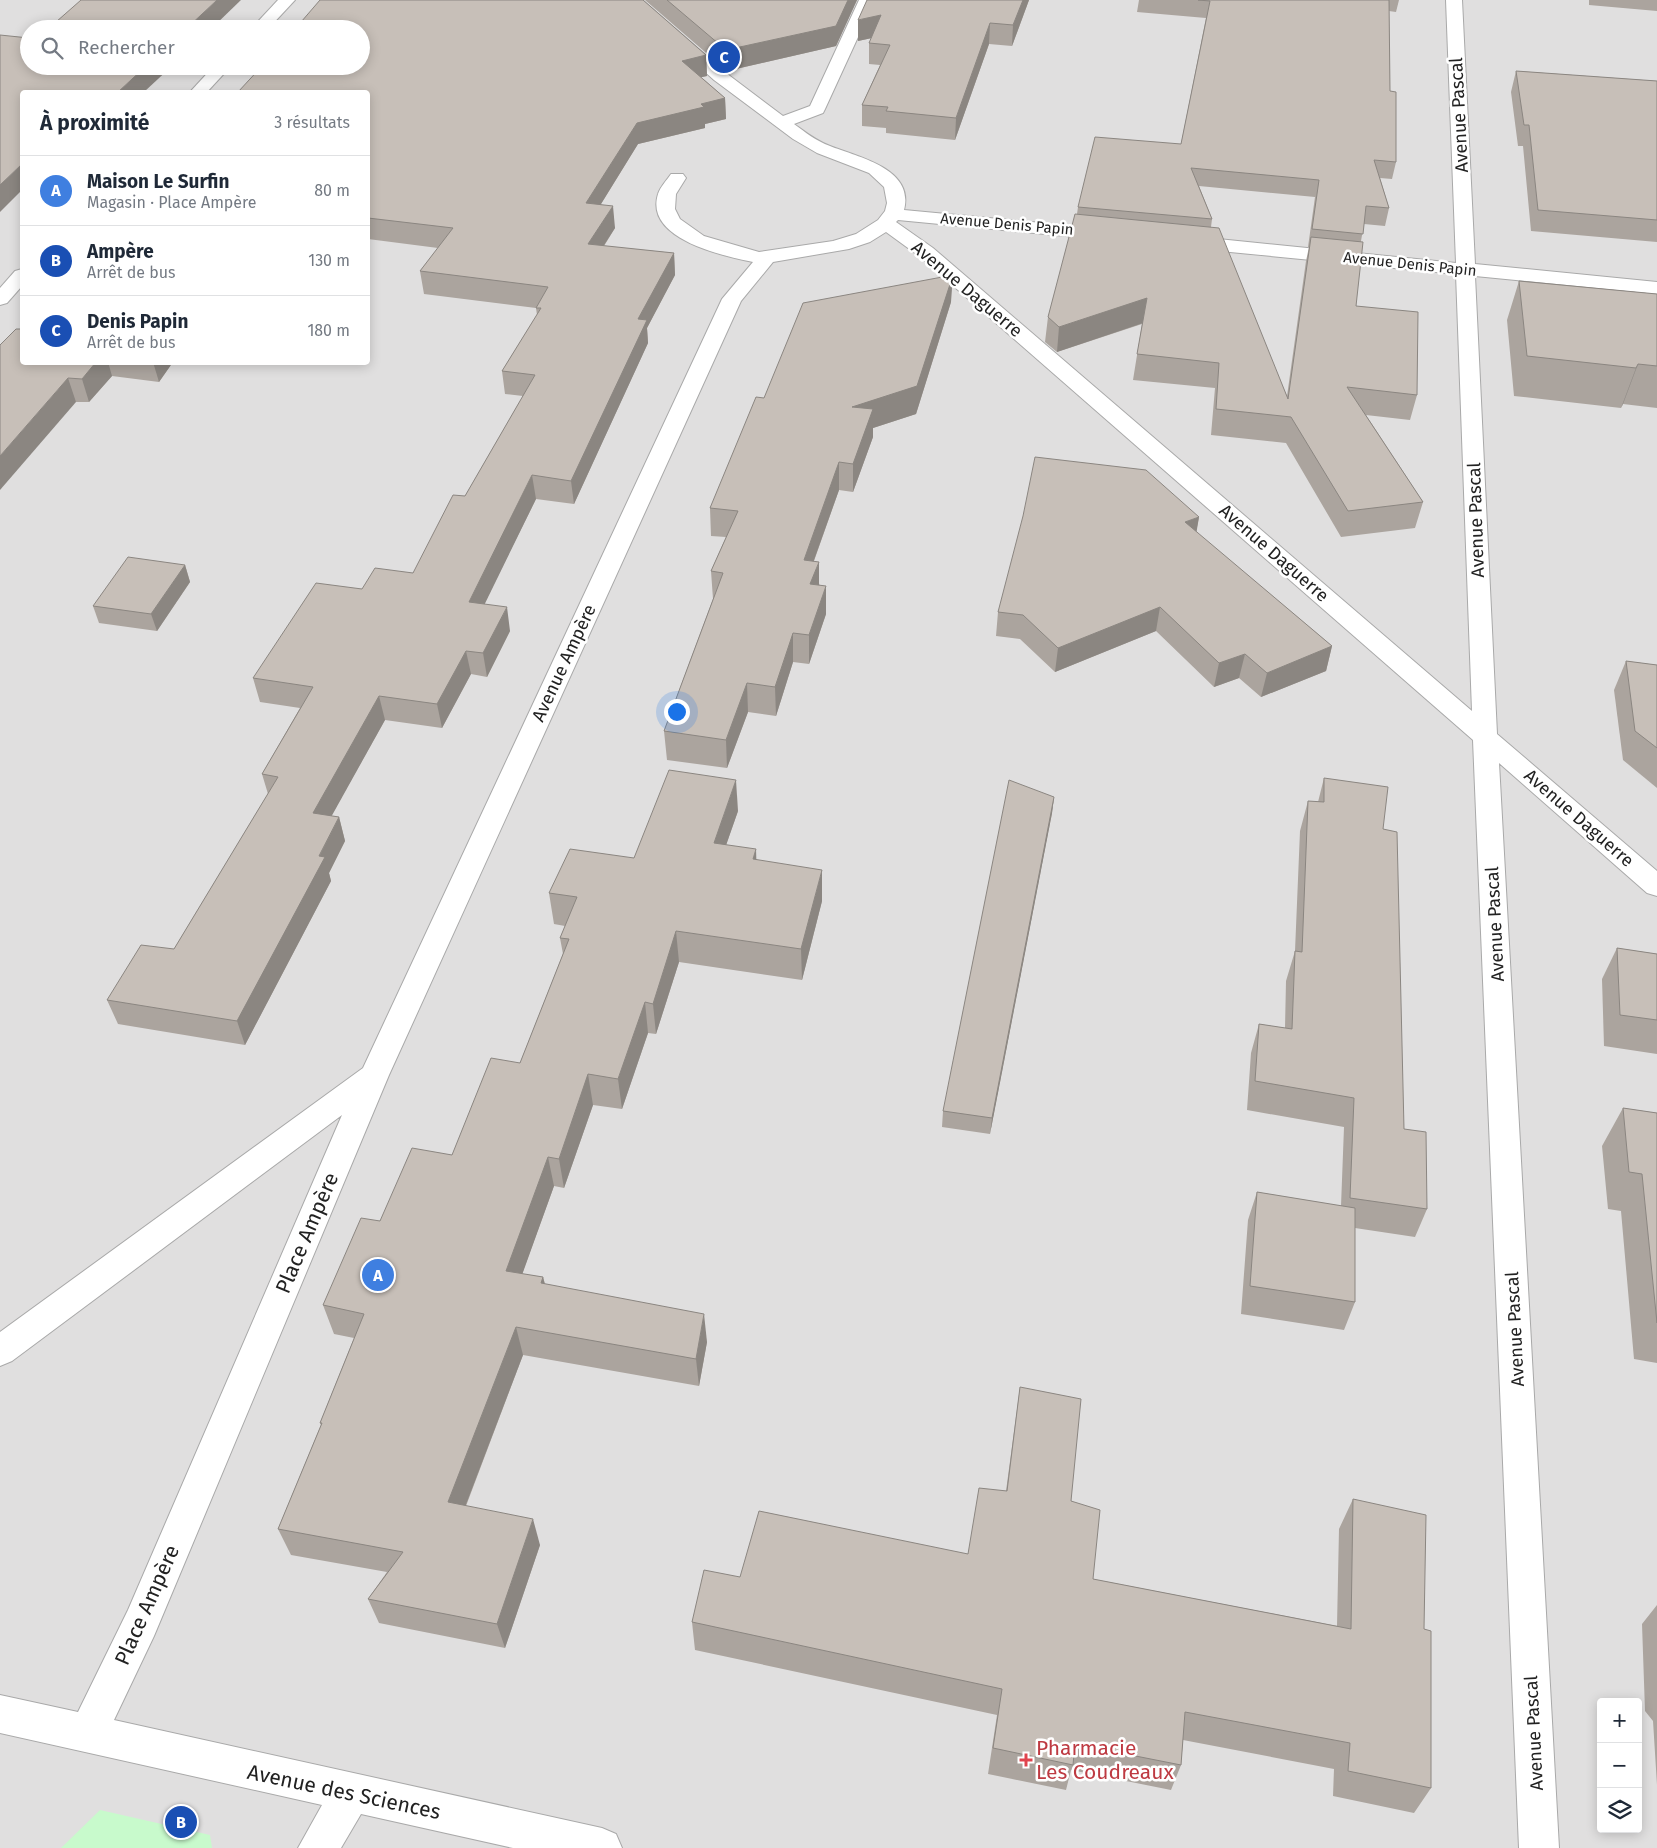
<!DOCTYPE html>
<html lang="fr">
<head>
<meta charset="utf-8">
<style>
	:root { --surface:#fff; --page:#f6f6f7; --text:#1f2937; --muted:#747a83; --line:#e0e1e3; --accent:#d40000 }
	body { margin:0; font-family:"Fira Sans",sans-serif; background:var(--page); color:var(--text) }
	.controls { position:absolute; right:15px; bottom:15px; display:grid; overflow:hidden; border-radius:5px; box-shadow:0 2px 12px #0003 }
	.controls button { width:45px; height:45px; display:grid; place-items:center; padding:0; border:0; border-bottom:1px solid var(--line); background:var(--surface); color:var(--text); font:25px sans-serif }
	.you { position:absolute; left:676px; top:711px; width:18px; height:18px; margin:-12px; border:4px solid #fff; border-radius:50%; background:#1a73e8; box-shadow:0 0 0 8px #1a73e833 }
	.badge { display:grid; place-items:center; width:32px; height:32px; border-radius:50%; background:var(--accent); color:#fff; font-size:16px; font-weight:700 }
	.pin { position:absolute; translate:-50% -50%; border:2px solid #fff; box-shadow:0 1px 5px #0006 }
	.list { margin:0; padding:0; list-style:none }
	h2 { display:flex; justify-content:space-between; align-items:center; height:65px; margin:0; padding:0 20px; font-size:21px }
	h2 small { font-size:16px; font-weight:400; color:var(--muted) }
	.list li { display:grid; grid-template-columns:32px 1fr auto; gap:15px; align-items:center; box-sizing:border-box; height:70px; padding:0 20px; border-top:1px solid var(--line) }
	.list b { display:block; font-size:19px; white-space:nowrap }
	.list p { margin:0; font-size:16px; white-space:nowrap; color:var(--muted) }
	.list em { font-size:16px; font-style:normal; color:var(--muted) }
	.icon { flex:none; width:28px; height:28px; fill:none; stroke:currentColor; stroke-width:2; stroke-linecap:round; stroke-linejoin:round }
	.map { position:relative; flex:none; width:1657px; height:1848px; overflow:hidden }
	.search { position:absolute; background:var(--surface); box-shadow:0 2px 12px #0003; left:20px; top:20px; width:350px; height:55px; display:flex; align-items:center; gap:12px; box-sizing:border-box; padding:0 18px; border-radius:28px; color:var(--muted); font-size:19px }
	.panel { position:absolute; background:var(--surface); box-shadow:0 2px 12px #0003; left:20px; top:90px; width:350px; height:275px; border-radius:5px }
	.map>svg:first-child { display:block }
</style>
</head>
<body>
<div class="map">
<svg width="1657" height="1848" viewBox="0 0 1657 1848">
	<rect width="100%" height="100%" fill="#f2efe9"/>
	<path fill="#e0dfdf" fill-rule="evenodd" d="M0,0H1657V1848H0ZM29,29H361V66H29ZM22,92H368V362H22ZM1601,1702H1638V1829H1601Z"/>
	<path fill="#c8facc" d="M100,1810L210,1835L212,1848H61Z"/>
	<g fill="none" stroke-linecap="round" stroke-linejoin="round">
		<g stroke="#a9a9a9" stroke-width="2">
			<g id="minor">
				<path d="M278,0H295L268,29H251Z"/>
				<path d="M625,0H642L726,73L783,116L810,106L859,0H875L825,109L823,113L794,124C805,132 816,141 830,146C857,157 915,168 904,210L1115,230L1117,234L1115,238L1108,240L898,220L896,222L933,248L1472,711L1456,274L1189,248L1182,246L1180,242L1182,238L1189,236L1456,263L1446,0H1462L1475,264L1657,282V294L1475,276L1497,734L1657,871V896L1647,893L1499,763L1559,1848H1519L1473,740L919,256L886,232L870,242L849,249L773,262L741,301L389,1075L154,1636L114,1720L602,1828L616,1834L622,1848H513L361,1814L341,1848H298L322,1805L0,1733V1695L78,1712L128,1610L342,1115L12,1361L0,1366V1332L363,1068L722,299L753,262C723,256 644,239 658,194C660,187 667,180 671,174H683L686,178L676,194L675,209L680,219L704,236L759,252L833,241L856,234L878,220L885,211L887,203L884,187L869,173L817,153L793,139L714,80Z"/>
				<path d="M214,66H231L207,92H190Z"/>
				<path d="M22,269V286L7,303L0,305V288L15,271Z"/>
			</g>
		</g>
		<use href="#minor" fill="#fff" fill-rule="evenodd"/>
	</g>
	<g fill="#aba49e" fill-rule="evenodd">
		<path d="M645,0H857L836,46L727,71Z"/>
		<path d="M867,0H1029L1012,46L989,44L955,140L886,133V128L862,126V105L880,65L869,64V43L872,38L858,41Z"/>
		<path d="M1139,0H1399L1396,12L1389,11L1390,91L1396,162L1392,179L1380,178L1389,208L1385,226L1364,224L1361,241L1356,306L1417,395L1410,420L1366,415L1423,502L1415,528L1341,537L1286,443L1211,435L1215,388L1133,380L1142,324L1057,352L1045,342L1048,317L1077,214L1078,207L1181,144L1206,18L1137,12ZM1199,186L1315,197L1308,247H1309L1306,261L1287,396L1211,227L1212,219Z"/>
		<path d="M1589,0H1657V11L1589,5Z"/>
		<path d="M706,55L707,76L701,77L725,98L726,119L705,124V128L638,144L601,204L615,228L604,246L674,253L675,275L647,328L648,343L574,504L536,499L484,604L510,631L487,677L471,674L442,728L385,720L331,816L339,817L345,841L329,873L331,881L245,1045L118,1024L107,1000L174,949L268,794L262,774L300,708L260,702L253,678L362,589L413,573L465,496L523,396L505,394L502,371L537,315L536,308L424,294L420,271L438,248L368,239V92Z"/>
		<path d="M1516,71L1657,81V242L1531,231L1523,146H1518L1511,92Z"/>
		<path d="M1519,281L1657,294V408L1623,404L1621,408L1514,396L1507,320Z"/>
		<path d="M951,302L916,414L873,428V437L853,492L839,490L814,561L826,614L809,664L793,662L776,716L748,712L727,768L667,760L664,731L713,599L711,571L726,537L711,536L710,508L764,398Z"/>
		<path d="M22,362H173L159,382L112,376L89,402H76Z"/>
		<path d="M1199,517L1196,532L1332,646L1326,671L1261,697L1239,678L1214,687L1156,631L1055,672L1020,639L996,636L998,612Z"/>
		<path d="M185,565L190,582L157,631L99,623L93,606Z"/>
		<path d="M1626,661L1657,665V788L1623,760L1614,690Z"/>
		<path d="M1324,778L1383,829L1404,1129L1427,1209L1415,1237L1355,1228V1302L1344,1330L1241,1314L1248,1220L1257,1192L1341,1206L1344,1127L1247,1110L1251,1053L1259,1024L1285,1028L1286,981L1295,951L1300,831L1308,801L1318,802Z"/>
		<path d="M1054,797L1052,813L990,1134L942,1127L943,1111Z"/>
		<path d="M738,811L726,845L756,860L822,901L802,980L679,962L656,1034L648,1033L622,1109L593,1105L564,1188L554,1186L522,1274L543,1277L545,1284L707,1342L699,1386L523,1355L466,1506L540,1545L505,1648L379,1623L368,1599L387,1572L291,1555L278,1529L321,1425L320,1423L354,1338L334,1334L323,1305L380,1221L452,1155L520,1063L563,954L560,938L565,926L554,924L549,893L634,858Z"/>
		<path d="M1617,948L1657,954V1054L1604,1046L1602,979Z"/>
		<path d="M1623,1108L1657,1113V1363L1634,1359L1621,1211L1608,1209L1602,1146Z"/>
		<path d="M1020,1387L1071,1501L1093,1579L1337,1626L1339,1529L1353,1499L1424,1629L1431,1788L1414,1813L1333,1796L1334,1769L1183,1740L1181,1765L1171,1790L1071,1770L1066,1790L988,1774L997,1715L695,1650L692,1622L740,1577L968,1554L1006,1491Z"/>
		<path d="M1657,1605V1785L1653,1721L1645,1711L1642,1624Z"/>
	</g>
	<g fill="#8b8681">
		<path d="M217,0H241L211,29H186Z"/>
		<path d="M848,0H857L836,46L727,71L726,50Z"/>
		<path d="M1023,0H1029L1012,46L1013,25Z"/>
		<path d="M881,15V36L858,41V20Z"/>
		<path d="M990,23L989,44L955,140L956,118Z"/>
		<path d="M706,55L707,76L683,81L682,61Z"/>
		<path d="M146,66H172L144,92H118Z"/>
		<path d="M725,98L726,119L705,124V128L638,144L588,225L586,203L637,123L701,104Z"/>
		<path d="M22,164V190L0,212V185Z"/>
		<path d="M613,206L615,228L590,267L588,244Z"/>
		<path d="M674,253L675,275L647,328L648,343L574,504L571,481L638,319Z"/>
		<path d="M953,275L951,302L916,414L873,428V437L853,492V464L852,407Z"/>
		<path d="M1147,298L1143,323L1057,352L1059,327Z"/>
		<path d="M96,362H108L112,376L89,402L82,379Z"/>
		<path d="M153,362H173L159,382Z"/>
		<path d="M1638,364L1623,404L1621,408L1636,368Z"/>
		<path d="M68,378L76,402L0,490V456Z"/>
		<path d="M839,462V490L804,588V560Z"/>
		<path d="M532,475L536,499L474,626L469,602Z"/>
		<path d="M1199,517L1195,541L1185,522Z"/>
		<path d="M819,562V590L810,584Z"/>
		<path d="M185,565L190,582L157,631L151,614Z"/>
		<path d="M826,586V614L809,664V635Z"/>
		<path d="M507,607L510,631L487,677L483,653Z"/>
		<path d="M1160,607L1156,631L1055,672L1058,648Z"/>
		<path d="M793,633V662L776,716L775,687Z"/>
		<path d="M1332,646L1326,671L1261,697L1267,673Z"/>
		<path d="M466,651L471,674L442,728L437,704Z"/>
		<path d="M1245,654L1239,678L1214,687L1219,663Z"/>
		<path d="M747,683L748,712L727,768L726,740Z"/>
		<path d="M379,696L385,720L320,837L313,813Z"/>
		<path d="M736,780L738,811L716,874L714,843Z"/>
		<path d="M1054,797L1052,813L990,1134L992,1118Z"/>
		<path d="M339,817L345,841L329,873L331,881L245,1045L237,1021Z"/>
		<path d="M756,849L757,881L753,859Z"/>
		<path d="M822,870V901L802,980L801,949Z"/>
		<path d="M676,931L679,962L656,1034L653,1004Z"/>
		<path d="M645,1002L648,1033L622,1109L618,1079Z"/>
		<path d="M588,1074L593,1105L564,1188L559,1159Z"/>
		<path d="M548,1157L554,1186L513,1300L506,1271Z"/>
		<path d="M543,1277L550,1305L541,1283Z"/>
		<path d="M704,1314L707,1342L699,1386L696,1359Z"/>
		<path d="M516,1327L523,1355L457,1528L448,1502Z"/>
		<path d="M533,1519L540,1545L505,1648L497,1624Z"/>
	</g>
	<g fill="#c7bfb8" stroke="#8b8681">
		<path d="M81,0H217L186,29H48Z"/>
		<path d="M320,0H643L706,55L682,61L725,98L701,104L704,107L637,123L586,203L613,206L588,244L674,253L638,319L647,320L571,481L532,475L469,602L507,607L483,653L466,651L437,704L379,696L313,813L339,817L319,856L325,857L237,1021L107,1000L141,945L174,949L278,777L262,774L313,687L253,678L316,583L362,589L375,568L413,573L453,495L465,496L535,375L502,371L541,308H536L548,287L420,271L453,228L368,218V92H238L262,66H361V29H295Z"/>
		<path d="M667,0H848L836,26L726,50Z"/>
		<path d="M867,0H1023L1013,25L990,23L956,118L886,111L888,107L862,105L890,45L869,43L881,15L858,20Z"/>
		<path d="M1198,0H1389L1390,91L1396,92V162L1374,160L1389,208L1366,206L1363,234L1312,229L1319,180L1191,168L1212,219L1078,207L1095,137L1181,144L1210,1Z"/>
		<path d="M0,35L29,38V66H146L118,92H22V164L0,185Z"/>
		<path d="M1516,71L1657,81V220L1538,210L1529,125H1524Z"/>
		<path d="M1075,214L1219,228L1288,399L1311,237L1363,242L1356,306L1418,312L1417,395L1347,387L1423,502L1348,511L1291,417L1216,409L1219,363L1137,354L1147,298L1059,327L1048,317Z"/>
		<path d="M953,275L917,386L852,407L873,409L853,464L839,462L804,560L819,562L810,584L826,586L809,635L793,633L775,687L747,683L726,740L664,731L723,573L711,571L738,511L710,508L756,397L764,398L803,303Z"/>
		<path d="M1519,281L1657,294V366L1638,364L1636,368L1527,356Z"/>
		<path d="M16,329H22V362H96L82,379L68,378L0,456V345Z"/>
		<path d="M1035,457L1146,470L1199,517L1185,522L1332,646L1267,673L1245,654L1219,663L1160,607L1058,648L1023,615L998,612L1023,516Z"/>
		<path d="M128,557L185,565L151,614L93,606Z"/>
		<path d="M1626,661L1657,665V748L1635,731Z"/>
		<path d="M669,770L736,780L714,843L756,849L753,859L822,870L801,949L676,931L653,1004L645,1002L618,1079L588,1074L559,1159L548,1157L506,1271L543,1277L541,1283L704,1314L696,1359L516,1327L448,1502L533,1519L497,1624L368,1599L403,1552L278,1529L322,1423H320L364,1314L323,1305L361,1218L380,1221L412,1148L452,1155L491,1058L520,1063L569,939L560,938L577,897L549,893L570,849L634,858Z"/>
		<path d="M1324,778L1388,787L1383,829L1397,832L1404,1129L1426,1132L1427,1209L1350,1198L1354,1098L1255,1081L1259,1024L1292,1029L1295,951L1302,952L1308,801L1324,802Z"/>
		<path d="M1009,780L1054,797L992,1118L943,1111Z"/>
		<path d="M1617,948L1657,954V1020L1620,1015Z"/>
		<path d="M1623,1108L1657,1113V1323L1642,1174L1629,1172Z"/>
		<path d="M1257,1192L1355,1208V1302L1250,1286Z"/>
		<path d="M1020,1387L1081,1399L1071,1501L1100,1510L1093,1579L1351,1629L1353,1499L1426,1515L1424,1629L1431,1631V1788L1348,1771L1350,1743L1185,1712L1181,1765L1075,1744L1073,1765L993,1748L1002,1689L692,1622L704,1570L740,1577L759,1511L968,1554L979,1488L1007,1491Z"/>
	</g>
	<path fill="#e0444e" stroke="#fff" stroke-width="2" d="M1023.5 1752.5h5v5h5v5h-5v5h-5v-5h-5v-5h5z"/>
	<g text-anchor="middle" dominant-baseline="central" stroke-width="5" stroke-linejoin="round" paint-order="stroke">
		<g font-size="15" fill="#222" stroke="#fff">
			<text transform="translate(1007 224) rotate(5)">Avenue Denis Papin</text>
			<text transform="translate(1410 264) rotate(6)">Avenue Denis Papin</text>
		</g>
		<g font-size="18" fill="#222" stroke="#fff">
			<text transform="translate(1459 115) rotate(-93)">Avenue Pascal</text>
			<text transform="translate(967 289) rotate(40)">Avenue Daguerre</text>
			<text transform="translate(1476 520) rotate(-92)">Avenue Pascal</text>
			<text transform="translate(1274 553) rotate(41)">Avenue Daguerre</text>
			<text transform="translate(564 663) rotate(-65)">Avenue Ampère</text>
			<text transform="translate(1579 818) rotate(41)">Avenue Daguerre</text>
			<text transform="translate(1495 924) rotate(-93)">Avenue Pascal</text>
			<text transform="translate(1515 1329) rotate(-93)">Avenue Pascal</text>
			<text transform="translate(1534 1733) rotate(-93)">Avenue Pascal</text>
		</g>
		<g font-size="21" fill="#222" stroke="#fff">
			<text transform="translate(307 1233) rotate(-67)">Place Ampère</text>
			<text transform="translate(147 1605) rotate(-66)">Place Ampère</text>
			<text transform="translate(344 1792) rotate(12)">Avenue des Sciences</text>
		</g>
		<g font-size="21" fill="#be3a42" stroke="#fff" text-anchor="start">
			<text x="1036" y="1748">Pharmacie<tspan x="1036" dy="24">Les Coudreaux</tspan></text>
		</g>
	</g>
</svg>
<div class="controls">
<button>+</button>
<button>−</button>
<button><svg class="icon" aria-label="layers" viewBox="0 0 24 24"><path d="M12 4l9 5-9 5-9-5zM3 14l9 5 9-5"/></svg></button>
</div>
<div class="you"></div>
<div class="pin badge" style="left:378px;top:1275px;background:#3f7fe0">A</div>
<div class="pin badge" style="left:181px;top:1822px;background:#1a4fb4">B</div>
<div class="pin badge" style="left:724px;top:57px;background:#1a4fb4">C</div>
<div class="search"><svg class="icon" aria-label="search" viewBox="0 0 24 24"><circle cx="10" cy="10" r="6"/><path d="M15 15l6 6"/></svg>Rechercher</div>
<section class="panel">
<h2>À proximité<small>3 résultats</small></h2>
<ul class="list">
<li><span class="badge" style="background:#3f7fe0">A</span><div><b>Maison Le Surfin</b><p>Magasin · Place Ampère</p></div><em>80 m</em></li>
<li><span class="badge" style="background:#1a4fb4">B</span><div><b>Ampère</b><p>Arrêt de bus</p></div><em>130 m</em></li>
<li><span class="badge" style="background:#1a4fb4">C</span><div><b>Denis Papin</b><p>Arrêt de bus</p></div><em>180 m</em></li>
</ul>
</section>
</div>
</body>
</html>
